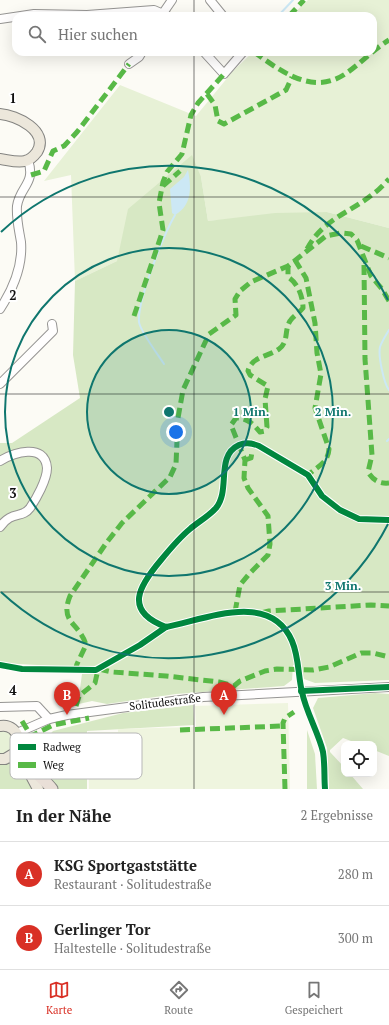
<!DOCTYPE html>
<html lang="de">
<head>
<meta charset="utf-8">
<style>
	:root { --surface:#fff; --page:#f2f2f2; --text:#222; --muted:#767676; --line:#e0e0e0; --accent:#d93025 }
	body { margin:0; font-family:"PT Serif",serif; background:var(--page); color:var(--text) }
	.controls { position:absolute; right:12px; bottom:12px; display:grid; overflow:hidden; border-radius:8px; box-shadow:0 4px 16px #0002 }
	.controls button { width:36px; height:36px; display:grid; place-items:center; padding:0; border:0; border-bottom:1px solid var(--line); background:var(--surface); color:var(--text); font:20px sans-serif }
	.you { position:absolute; left:176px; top:432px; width:14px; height:14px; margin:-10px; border:3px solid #fff; border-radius:50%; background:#1a73e8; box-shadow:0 0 0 6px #1a73e833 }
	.badge { display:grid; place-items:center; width:26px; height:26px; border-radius:50%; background:var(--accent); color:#fff; font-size:13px; font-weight:700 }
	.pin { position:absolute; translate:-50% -33px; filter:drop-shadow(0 1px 2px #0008) }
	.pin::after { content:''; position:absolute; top:21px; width:14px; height:12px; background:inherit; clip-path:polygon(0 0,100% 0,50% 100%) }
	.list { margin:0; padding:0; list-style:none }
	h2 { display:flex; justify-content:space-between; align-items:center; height:52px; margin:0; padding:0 16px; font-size:17px }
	h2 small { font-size:13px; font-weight:400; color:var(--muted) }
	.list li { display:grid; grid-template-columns:26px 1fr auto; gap:12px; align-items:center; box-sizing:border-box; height:64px; padding:0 16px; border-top:1px solid var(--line) }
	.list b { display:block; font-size:15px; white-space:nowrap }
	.list p { margin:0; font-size:13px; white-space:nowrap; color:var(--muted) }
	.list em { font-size:13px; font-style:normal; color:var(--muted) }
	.icon { flex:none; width:22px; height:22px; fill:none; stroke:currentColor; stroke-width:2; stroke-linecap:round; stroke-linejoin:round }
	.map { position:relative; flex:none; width:389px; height:789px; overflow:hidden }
	.search { position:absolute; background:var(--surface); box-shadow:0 4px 16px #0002; left:12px; right:12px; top:12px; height:44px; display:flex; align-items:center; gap:10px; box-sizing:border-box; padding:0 14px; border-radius:12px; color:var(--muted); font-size:15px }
	.sheet { height:180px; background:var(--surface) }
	nav { display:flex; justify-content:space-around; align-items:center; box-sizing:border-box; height:56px; border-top:1px solid var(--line); background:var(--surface); font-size:11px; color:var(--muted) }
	nav a { display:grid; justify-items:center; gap:2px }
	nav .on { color:var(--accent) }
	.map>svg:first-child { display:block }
</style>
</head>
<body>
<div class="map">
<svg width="389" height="789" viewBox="0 0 389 789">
	<rect width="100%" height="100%" fill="#fcfbf5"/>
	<g fill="#e7f1d6">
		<path d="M308,0H389V228L327,212L208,221L201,177L117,261L75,281L71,175L44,181L120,85L196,116L233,71L253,52H373V16H291Z"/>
		<path d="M0,731L9,732L15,742L13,749L3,755L0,754Z"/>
	</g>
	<g fill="#d7e8c4">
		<path d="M192,155L201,177L208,221L275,213L327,212L389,228V680L315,683L304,679L300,665H293L292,680L284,686L176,694L107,704L92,701L70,706L80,689L82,674H93V668L0,663V443H12L80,398L73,355L75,281L117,261L128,209Z"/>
		<path d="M375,693L389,694V756L374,750V744H359L343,738L330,750V752L344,767V774H350L363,789H329L327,748L313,708L318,698Z"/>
		<path d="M193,705L194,725L87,731V789H56L48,775L46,739L53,731L123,713Z"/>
		<path d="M307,730L315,754L317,789H307Z"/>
		<path d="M0,762L11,763L28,777L33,789H0Z"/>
	</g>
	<path fill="#eff5df" d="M288,703L290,789H89L88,732H118V729L196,727L195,706Z"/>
	<path fill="#cce8f5" d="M188,170C191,186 193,205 175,215L172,213L170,189L184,177Z"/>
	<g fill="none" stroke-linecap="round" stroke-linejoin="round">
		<g stroke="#cce8f5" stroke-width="2">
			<path d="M278,16L293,0"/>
			<path d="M389,330C386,335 382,341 380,347C378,356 384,384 389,390"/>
			<path d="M164,364C159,356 140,331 139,322C137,301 164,234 175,215"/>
			<path d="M387,441L389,439"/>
		</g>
		<g stroke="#969593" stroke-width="10">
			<g id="minor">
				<path d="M210,0L223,16"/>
				<path d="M161,16L172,0"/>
				<path d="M0,19L34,14L87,15L154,10L168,16"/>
				<path d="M204,52L224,74L243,52"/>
				<path d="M129,64L139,57L142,52"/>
				<path d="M0,309C13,289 23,266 21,242C19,230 16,218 17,206C20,186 36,184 28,160"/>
				<path d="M0,384L53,331L52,324"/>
				<path d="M0,461C13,453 45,442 47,468C47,480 36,499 30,508C22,519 12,510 0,527"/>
				<path d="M0,707L37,706L49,719"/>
				<path d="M17,733L49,719L67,715L203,697L389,687"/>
			</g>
		</g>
		<g stroke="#838380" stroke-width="12">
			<g id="major">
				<path d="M0,114C16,115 50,131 37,152C34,156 30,160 25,161C17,163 8,160 0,159"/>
				<path d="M0,726C10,724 17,731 19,740L15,753L5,759H0"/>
				<path d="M11,757L30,774L38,789"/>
			</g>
		</g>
		<g stroke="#838380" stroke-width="13">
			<path id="highway" d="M18,748C23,765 42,776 52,789"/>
		</g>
		<use href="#minor" stroke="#fffefe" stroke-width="8"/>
		<use href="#major" stroke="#ece7db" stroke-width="10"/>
		<use href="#highway" stroke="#e9dfd7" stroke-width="11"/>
		<g stroke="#58b947" stroke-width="5" stroke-dasharray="10 5" stroke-linecap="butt">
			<path d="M289,16L304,0"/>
			<path d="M254,52C282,72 314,97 348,72C362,62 374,49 389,40"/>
			<path d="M207,94L215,105L218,121L224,124L286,90L292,77"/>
			<path d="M31,175L44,171L53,151L64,146L77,132L129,64"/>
			<path d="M163,186L180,171"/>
			<path d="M361,246L389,258"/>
			<path d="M307,249C323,219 348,214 373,194C379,190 384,184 389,179"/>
			<path d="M295,260L306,278L315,323L317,353L321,374L315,408L329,449C328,463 318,466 308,475"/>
			<path d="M364,265L365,359L372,455L368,472C373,480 379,484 389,483"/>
			<path d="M134,316L163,230L159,203L163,182L167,172L182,154L191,115L198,103L224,74"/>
			<path d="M245,460L251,458L252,452"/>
			<path d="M235,612L240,585L249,574L268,555L270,544L268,516L248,488L244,478L245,460L231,425L236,418C248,418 253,424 260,432L265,431L267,427L265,399L268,386L250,375L248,371C252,356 268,357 279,349C289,342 284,330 290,321C293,316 299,313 303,308C303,297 298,283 288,277V266"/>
			<path d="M261,613L269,611L371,605L389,606"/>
			<path d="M99,669L112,672L166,676L219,682L234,686L240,681L265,671L277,669L313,670L329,667L361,653H373L389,657"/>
			<path d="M75,671L77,664L86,645C80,623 59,623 70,596L107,542L122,523L170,477L176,464L178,418L183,390L209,334L236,315L235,299L240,291L251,282L288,266L326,236L341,233L351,234L357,240L371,276L382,289L389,301"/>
			<path d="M76,706L79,696L95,683L97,674L96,670"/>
			<path d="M22,721L31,736L53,725L89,718"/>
			<path d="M180,730L283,726"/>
			<path d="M285,789L283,723L285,718L294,712"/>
		</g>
		<g stroke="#fff" stroke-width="8">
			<g id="cycleway">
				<path d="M166,627C123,611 139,586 161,560C170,549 179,538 190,529C198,522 209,516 216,508C231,490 215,456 239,445C246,442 252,443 259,446L308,475L322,496L340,510L359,519L389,520"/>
				<path d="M166,627C204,620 270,590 292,641C299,657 298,676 302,692C306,712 319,734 323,752C325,764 324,777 325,789"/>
				<path d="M0,665L22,669L96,670L140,645L166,627"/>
				<path d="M301,691L389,687"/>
			</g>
		</g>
		<use href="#cycleway" stroke="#00873e" stroke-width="6"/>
	</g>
	<path fill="none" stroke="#0f0f0f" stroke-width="1" stroke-opacity="0.55" d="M194,0V16M194,52V789M0,197H389M0,394H389M0,592H389"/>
	<circle cx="169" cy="412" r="82" fill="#0f766e" fill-opacity=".12"/>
	<g fill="none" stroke="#0f766e" stroke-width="2">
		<circle cx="169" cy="412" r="82"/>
		<circle cx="169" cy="412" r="164"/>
		<path d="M388 524A246 246 0 0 1 1 592M1 232A246 246 0 0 1 388 300"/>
	</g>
	<g text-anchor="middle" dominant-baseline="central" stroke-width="4" stroke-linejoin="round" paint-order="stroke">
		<g font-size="11" fill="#0f0f0f" stroke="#fff">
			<text transform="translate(165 702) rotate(-7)">Solitudestraße</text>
		</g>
	</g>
	<rect x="10" y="733" width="132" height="46" rx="6" fill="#fff" stroke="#b7b7b7" stroke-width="1"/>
	<rect x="18" y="744" width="18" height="6" fill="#00873e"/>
	<rect x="18" y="762" width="18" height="6" fill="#58b947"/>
	<g font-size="11" fill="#0f0f0f">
		<text x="43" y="751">Radweg</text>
		<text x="43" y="769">Weg</text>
	</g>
	<g font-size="13" text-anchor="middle" font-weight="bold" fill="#0f0f0f" stroke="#fff" stroke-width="4" stroke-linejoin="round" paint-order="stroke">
		<text x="13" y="103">1</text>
		<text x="13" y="300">2</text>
		<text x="13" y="498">3</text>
		<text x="13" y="695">4</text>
	</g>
	<circle cx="169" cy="412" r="6" fill="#0f766e" stroke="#fff" stroke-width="2"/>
	<g font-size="12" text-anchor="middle" font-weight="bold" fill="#0f766e" stroke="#fff" stroke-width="4" stroke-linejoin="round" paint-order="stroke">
		<text x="251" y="416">1 Min.</text>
		<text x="333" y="416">2 Min.</text>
		<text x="343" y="590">3 Min.</text>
	</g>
</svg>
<div class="controls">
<button><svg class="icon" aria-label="locate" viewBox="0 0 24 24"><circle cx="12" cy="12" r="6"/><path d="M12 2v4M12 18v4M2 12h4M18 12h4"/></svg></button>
</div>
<div class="you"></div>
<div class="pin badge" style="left:224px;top:715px">A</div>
<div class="pin badge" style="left:67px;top:715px">B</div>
<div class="search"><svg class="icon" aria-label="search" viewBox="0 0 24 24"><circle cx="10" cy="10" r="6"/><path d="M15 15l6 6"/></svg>Hier suchen</div>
</div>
<section class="sheet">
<h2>In der Nähe<small>2 Ergebnisse</small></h2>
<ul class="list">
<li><span class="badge">A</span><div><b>KSG Sportgaststätte</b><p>Restaurant · Solitudestraße</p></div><em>280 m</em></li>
<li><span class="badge">B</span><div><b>Gerlinger Tor</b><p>Haltestelle · Solitudestraße</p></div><em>300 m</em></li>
</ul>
</section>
<nav>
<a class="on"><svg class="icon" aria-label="map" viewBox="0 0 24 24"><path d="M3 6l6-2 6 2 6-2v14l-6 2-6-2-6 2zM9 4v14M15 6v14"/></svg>Karte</a>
<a><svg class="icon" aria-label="directions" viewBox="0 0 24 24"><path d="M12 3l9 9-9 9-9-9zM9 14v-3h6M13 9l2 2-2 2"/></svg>Route</a>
<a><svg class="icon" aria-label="saved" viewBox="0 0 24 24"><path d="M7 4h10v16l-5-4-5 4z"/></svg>Gespeichert</a>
</nav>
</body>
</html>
